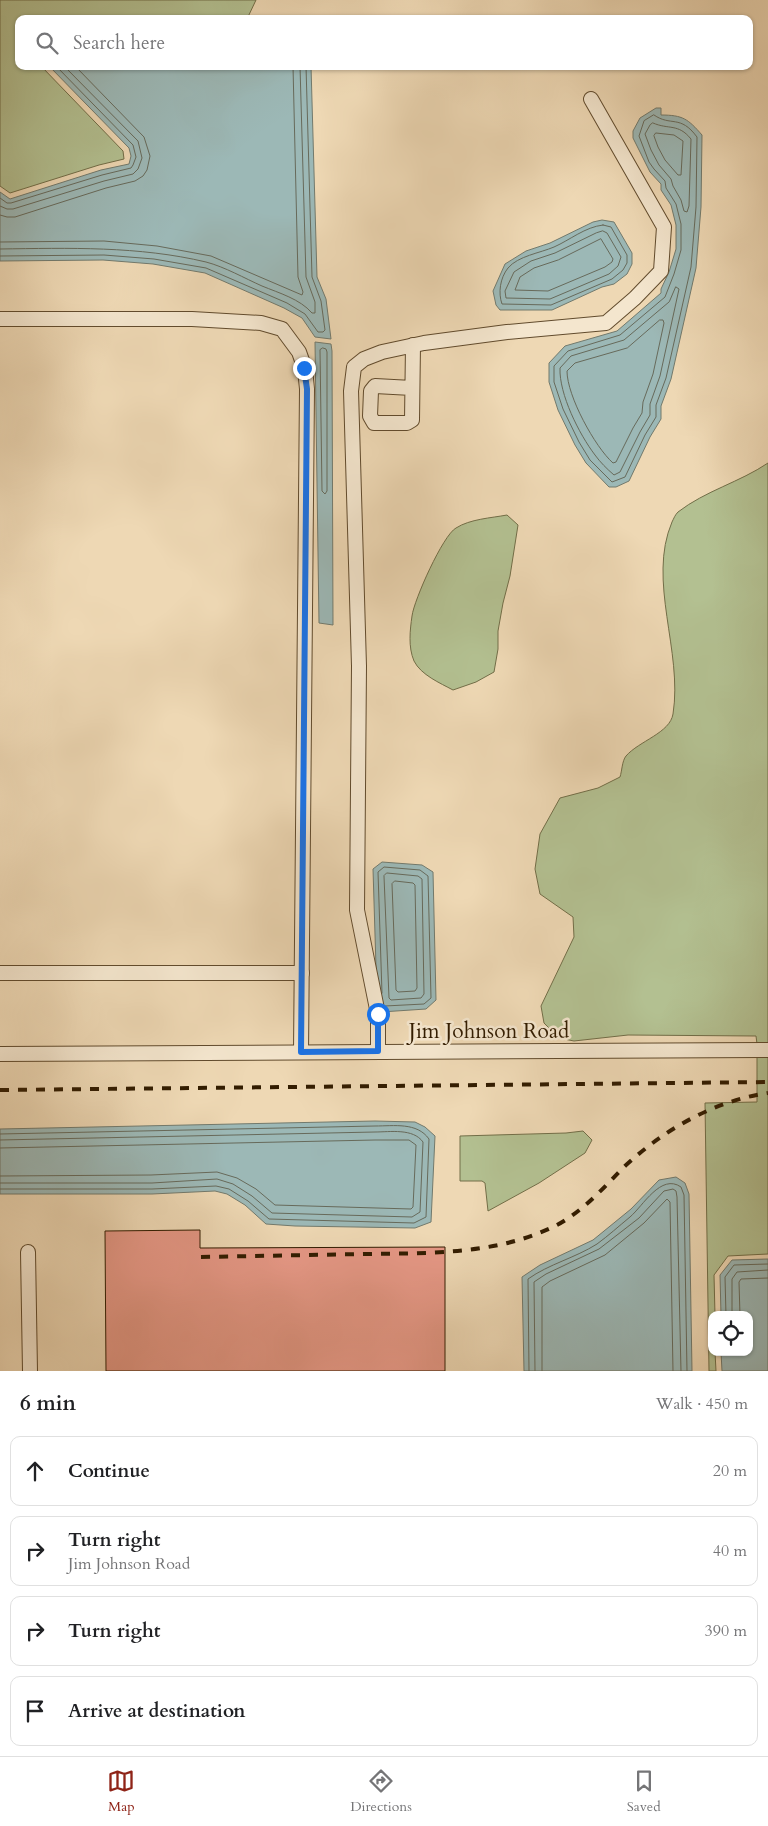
<!DOCTYPE html>
<html lang="en">
<head>
<meta charset="utf-8">
<style>
	:root { --surface:#fff; --page:#f2f2f2; --text:#202124; --muted:#757577; --line:#e0e0e0; --accent:#8f2418 }
	body { margin:0; font-family:Cardo,serif; background:var(--page); color:var(--text) }
	.controls { position:absolute; right:15px; bottom:15px; display:grid; overflow:hidden; border-radius:10px; box-shadow:0 1px 4px #0004 }
	.controls button { width:45px; height:45px; display:grid; place-items:center; padding:0; border:0; border-bottom:1px solid var(--line); background:var(--surface); color:var(--text); font:25px sans-serif }
	.stop { position:absolute; width:15px; height:15px; margin:-11px; border:4px solid #1a73e8; border-radius:50%; background:#fff }
	.stop.end { background:#1a73e8; border-color:#fff; box-shadow:0 1px 5px #0008 }
	.list { margin:0; padding:0; list-style:none }
	h2 { display:flex; justify-content:space-between; align-items:center; height:65px; margin:0; padding:0 20px; font-size:21px }
	h2 small { font-size:16px; font-weight:400; color:var(--muted) }
	.list li { display:grid; grid-template-columns:32px 1fr auto; gap:15px; align-items:center; box-sizing:border-box; height:70px; margin:0 10px 10px; padding:0 10px; border:1px solid var(--line); border-radius:10px }
	.list b { display:block; font-size:19px; white-space:nowrap }
	.list p { margin:0; font-size:16px; white-space:nowrap; color:var(--muted) }
	.list em { font-size:16px; font-style:normal; color:var(--muted) }
	.icon { flex:none; width:28px; height:28px; fill:none; stroke:currentColor; stroke-width:2; stroke-linecap:round; stroke-linejoin:round }
	.map { position:relative; flex:none; width:768px; height:1371px; overflow:hidden }
	.search { position:absolute; background:var(--surface); box-shadow:0 1px 4px #0004; left:15px; right:15px; top:15px; height:55px; display:flex; align-items:center; gap:12px; box-sizing:border-box; padding:0 18px; border-radius:10px; color:var(--muted); font-size:19px }
	.sheet { height:385px; background:var(--surface) }
	nav { display:flex; justify-content:space-around; align-items:center; box-sizing:border-box; height:70px; border-top:1px solid var(--line); background:var(--surface); font-size:14px; color:var(--muted) }
	nav a { display:grid; justify-items:center; gap:2px }
	nav .on { color:var(--accent) }
	.map>svg:first-child { display:block }
</style>
</head>
<body>
<div class="map">
<svg width="768" height="1371" viewBox="0 0 768 1371">
	<rect width="100%" height="100%" fill="#eed8b4"/>
	<filter id="stains"><feTurbulence type="fractalNoise" baseFrequency=".004" numOctaves="4"/><feColorMatrix values="0 0 0 0 .2 0 0 0 0 .09 0 0 0 0 .02 0 0 0 .5 -.17"/></filter>
	<radialGradient id="worn" r=".72"><stop offset=".6" stop-color="#630" stop-opacity="0"/><stop offset="1" stop-color="#630" stop-opacity=".3"/></radialGradient>
	<g fill="#b3c091" stroke="#726e48">
		<path d="M0,0H256L247,19H19V66H41L123,151L124,159L99,165L10,193L0,186Z"/>
		<path d="M768,463V1044H757L756,1036L628,1035L574,1041L559,1038L544,1023L541,1006L574,937L573,917L540,894L535,869L540,834L560,798L598,788L620,777C622,771 622,761 626,756C639,741 670,733 673,714C683,651 647,581 672,522C674,518 675,515 678,512C705,491 740,482 768,463Z"/>
		<path d="M507,515L518,525L510,576L503,603L498,631V649L494,672L476,682L453,690C440,683 421,675 414,661C408,647 410,630 412,616C414,600 443,535 456,528C470,519 491,518 507,515Z"/>
		<path d="M757,1057H768V1254L728,1256L714,1275L715,1315H712V1352H715L716,1371H709L705,1103L757,1102Z"/>
		<path d="M583,1131L592,1140L585,1153L539,1183L488,1211L485,1183L482,1181H460V1136L566,1133Z"/>
	</g>
	<g fill="#9cb8b6" stroke="#727a6d">
		<path d="M49,66H311L317,277L326,299L331,339L315,337L302,318L284,308L205,273L153,264L103,260L0,261V192L10,199L101,170L129,164L131,156L129,148Z"/>
		<path d="M656,108H661V115C683,115 688,119 702,135L701,207L696,268L671,379L661,406V419L650,437L629,481L616,487H609L586,463L575,445L558,410L549,382V363L565,346L617,331L661,293V289L669,272L676,249V225L671,205L661,190V184L650,172L633,138V131L640,118Z"/>
		<path d="M602,220L614,222L632,253V264L627,274L614,284L602,287L552,310H500L496,305L493,291L505,264L526,251L550,243L593,222Z"/>
		<path d="M315,342L331,344L332,351L333,625L319,623Z"/>
		<path d="M382,862L422,865L433,872L436,1000L426,1009L381,1012L377,1000L373,869Z"/>
		<path d="M375,1121L415,1122L425,1127L435,1136L431,1222L415,1228L295,1226L266,1224L245,1205L227,1194L215,1191L152,1194H0V1129Z"/>
		<path d="M676,1177L685,1183L689,1194L692,1371H524L522,1277L540,1265L593,1240L631,1209L659,1180Z"/>
		<path d="M768,1259V1371H722L721,1352H749V1315H721L720,1275L732,1260Z"/>
	</g>
	<g fill="none" stroke-linecap="round" stroke-linejoin="round">
		<g stroke="#676a5b" stroke-width="1">
			<path d="M654,115C671,127 680,114 697,137L696,207L691,267L666,378L656,405V417L645,435L625,477L612,482L590,460L579,442L563,409L554,382V366L568,351L620,335L665,297L674,274L681,250V224L676,204L666,188L665,181L654,169L649,162L639,136L644,121Z"/>
			<path d="M653,123C669,130 678,123 691,139L689,206L687,212L684,211L681,200L673,186L671,179L659,165L651,150L645,134L650,125Z"/>
			<path d="M656,133L674,135L683,141L681,175H678L665,160L658,147L654,136Z"/>
			<path d="M0,198L7,203H11L102,175L131,168L133,165L136,157L133,145L56,66"/>
			<path d="M0,206L7,209H13L104,181L133,174L138,169L142,158L138,141L64,66"/>
			<path d="M0,215L7,217H15L106,188L135,181L143,176L147,170L150,156L144,137L75,66"/>
			<path d="M603,225L611,227L627,255V263L623,270L612,279L551,305L502,304C498,293 500,278 508,268C518,256 540,253 554,247C570,240 585,227 603,225Z"/>
			<path d="M603,231L607,233L621,257L618,266L609,274L550,299L506,298L505,291L514,272L531,261L555,253L596,233Z"/>
			<path d="M601,239L613,259L612,262L605,267L548,291L515,290L520,277L534,268L558,260Z"/>
			<path d="M0,242L104,241L157,246L211,256L302,295L303,292L298,277L293,66"/>
			<path d="M0,249C69,248 139,246 206,262C225,267 244,278 262,286C279,293 300,299 312,313H315V302L306,277L300,66"/>
			<path d="M0,256L104,255L154,259L206,268L287,303L305,314L318,332H323L325,330L321,301L312,277L306,66"/>
			<path d="M676,287L679,289L660,376L650,404V415L640,432L620,472L614,475C607,469 600,462 595,455C579,434 559,394 560,368L571,356L624,340L669,302Z"/>
			<path d="M660,320H663L664,323L653,374L643,402L642,413L633,428L616,462L613,463C595,447 567,396 567,371L575,363L627,348Z"/>
			<path d="M323,348L326,349L327,352V491L325,494L322,491L320,350Z"/>
			<path d="M387,873L418,876L422,879L424,994L421,998L391,1000L389,998L384,876Z"/>
			<path d="M395,881L413,883L415,885L417,988L415,991L398,992L396,990L392,884Z"/>
			<path d="M382,993L378,872L384,867L420,870L428,876L431,998L424,1004L385,1006"/>
			<path d="M0,1134L375,1126C394,1126 417,1122 429,1139L426,1217L414,1223L269,1219L248,1201L229,1189L216,1186L152,1189H0"/>
			<path d="M0,1140L375,1132C390,1132 413,1128 423,1142L420,1212L412,1217L272,1213L252,1196L233,1184L217,1179L152,1183H0"/>
			<path d="M0,1148L375,1140H409L416,1145L413,1207L411,1209L275,1205L256,1189L237,1178L217,1172L151,1175L0,1176"/>
			<path d="M726,1315L725,1277L734,1265L768,1264"/>
			<path d="M732,1315V1279L737,1272L768,1270"/>
			<path d="M740,1315L739,1282L741,1279L768,1278"/>
			<path d="M529,1371L528,1279C549,1264 575,1258 597,1244C608,1236 619,1226 630,1217C643,1206 661,1173 681,1187L684,1195L687,1371"/>
			<path d="M535,1371L534,1282L546,1274L599,1249L639,1218L664,1191L673,1189L676,1191L677,1197L681,1371"/>
			<path d="M542,1371V1287L550,1281L605,1255L644,1223L667,1199L670,1202L673,1371"/>
		</g>
	</g>
	<path fill="#e59785" stroke="#321c00" d="M200,1230V1248L445,1247V1371H106L105,1231Z"/>
	<g fill="none" stroke-linecap="round" stroke-linejoin="round">
		<g stroke="#614b2d" stroke-width="16">
			<g id="minor">
				<path d="M0,319H192L261,323L282,329L299,352L305,369L307,389L301,1052"/>
				<path d="M412,388L375,386L371,391L370,416L374,423H407L412,420L413,345"/>
				<path d="M0,973H302"/>
				<path d="M378,1051V1014L357,910L359,666L351,391L354,367L364,359L382,352L424,343L507,332L606,323L635,298L661,271L664,227L591,99"/>
				<path d="M0,1054L768,1050"/>
				<path d="M28,1252L30,1371"/>
			</g>
		</g>
		<use href="#minor" stroke="#f4e6ce" stroke-width="14"/>
		<g stroke="#321c00" stroke-width="4" stroke-dasharray="9 9" stroke-linecap="butt">
			<path d="M0,1090L768,1082"/>
			<path d="M201,1257C256,1256 310,1255 364,1254C429,1253 494,1255 553,1227C582,1213 603,1188 625,1166C665,1129 714,1101 768,1093"/>
		</g>
	</g>
	<g fill="none" stroke-linecap="round" stroke-linejoin="round">
		<path stroke="#1a73e8" stroke-width="6" d="M304,368L307,389L301,1052L378,1051V1014"/>
	</g>
	<g text-anchor="middle" dominant-baseline="central" stroke-width="5" stroke-linejoin="round" paint-order="stroke">
		<g font-size="21" fill="#321c00" stroke="#f4e6ce">
			<text x="489" y="1031">Jim Johnson Road</text>
		</g>
	</g>
	<rect width="100%" height="100%" filter="url(#stains)"/>
	<rect width="100%" height="100%" fill="url(#worn)"/>
</svg>
<div class="controls">
<button><svg class="icon" aria-label="locate" viewBox="0 0 24 24"><circle cx="12" cy="12" r="6"/><path d="M12 2v4M12 18v4M2 12h4M18 12h4"/></svg></button>
</div>
<div class="stop" style="left:378px;top:1014px"></div>
<div class="stop end" style="left:304px;top:368px"></div>
<div class="search"><svg class="icon" aria-label="search" viewBox="0 0 24 24"><circle cx="10" cy="10" r="6"/><path d="M15 15l6 6"/></svg>Search here</div>
</div>
<section class="sheet">
<h2>6 min<small>Walk · 450 m</small></h2>
<ul class="list">
<li><svg class="icon" aria-label="ahead" viewBox="0 0 24 24"><path d="M12 20V5M6 11l6-6 6 6"/></svg><div><b>Continue</b></div><em>20 m</em></li>
<li><svg class="icon" aria-label="right" viewBox="0 0 24 24"><path d="M7 20v-9h11M14 6l5 5-5 5"/></svg><div><b>Turn right</b><p>Jim Johnson Road</p></div><em>40 m</em></li>
<li><svg class="icon" aria-label="right" viewBox="0 0 24 24"><path d="M7 20v-9h11M14 6l5 5-5 5"/></svg><div><b>Turn right</b></div><em>390 m</em></li>
<li><svg class="icon" aria-label="arrive" viewBox="0 0 24 24"><path d="M6 21V4h12l-3 4 3 4H6"/></svg><div><b>Arrive at destination</b></div></li>
</ul>
</section>
<nav>
<a class="on"><svg class="icon" aria-label="map" viewBox="0 0 24 24"><path d="M3 6l6-2 6 2 6-2v14l-6 2-6-2-6 2zM9 4v14M15 6v14"/></svg>Map</a>
<a><svg class="icon" aria-label="directions" viewBox="0 0 24 24"><path d="M12 3l9 9-9 9-9-9zM9 14v-3h6M13 9l2 2-2 2"/></svg>Directions</a>
<a><svg class="icon" aria-label="saved" viewBox="0 0 24 24"><path d="M7 4h10v16l-5-4-5 4z"/></svg>Saved</a>
</nav>
</body>
</html>
